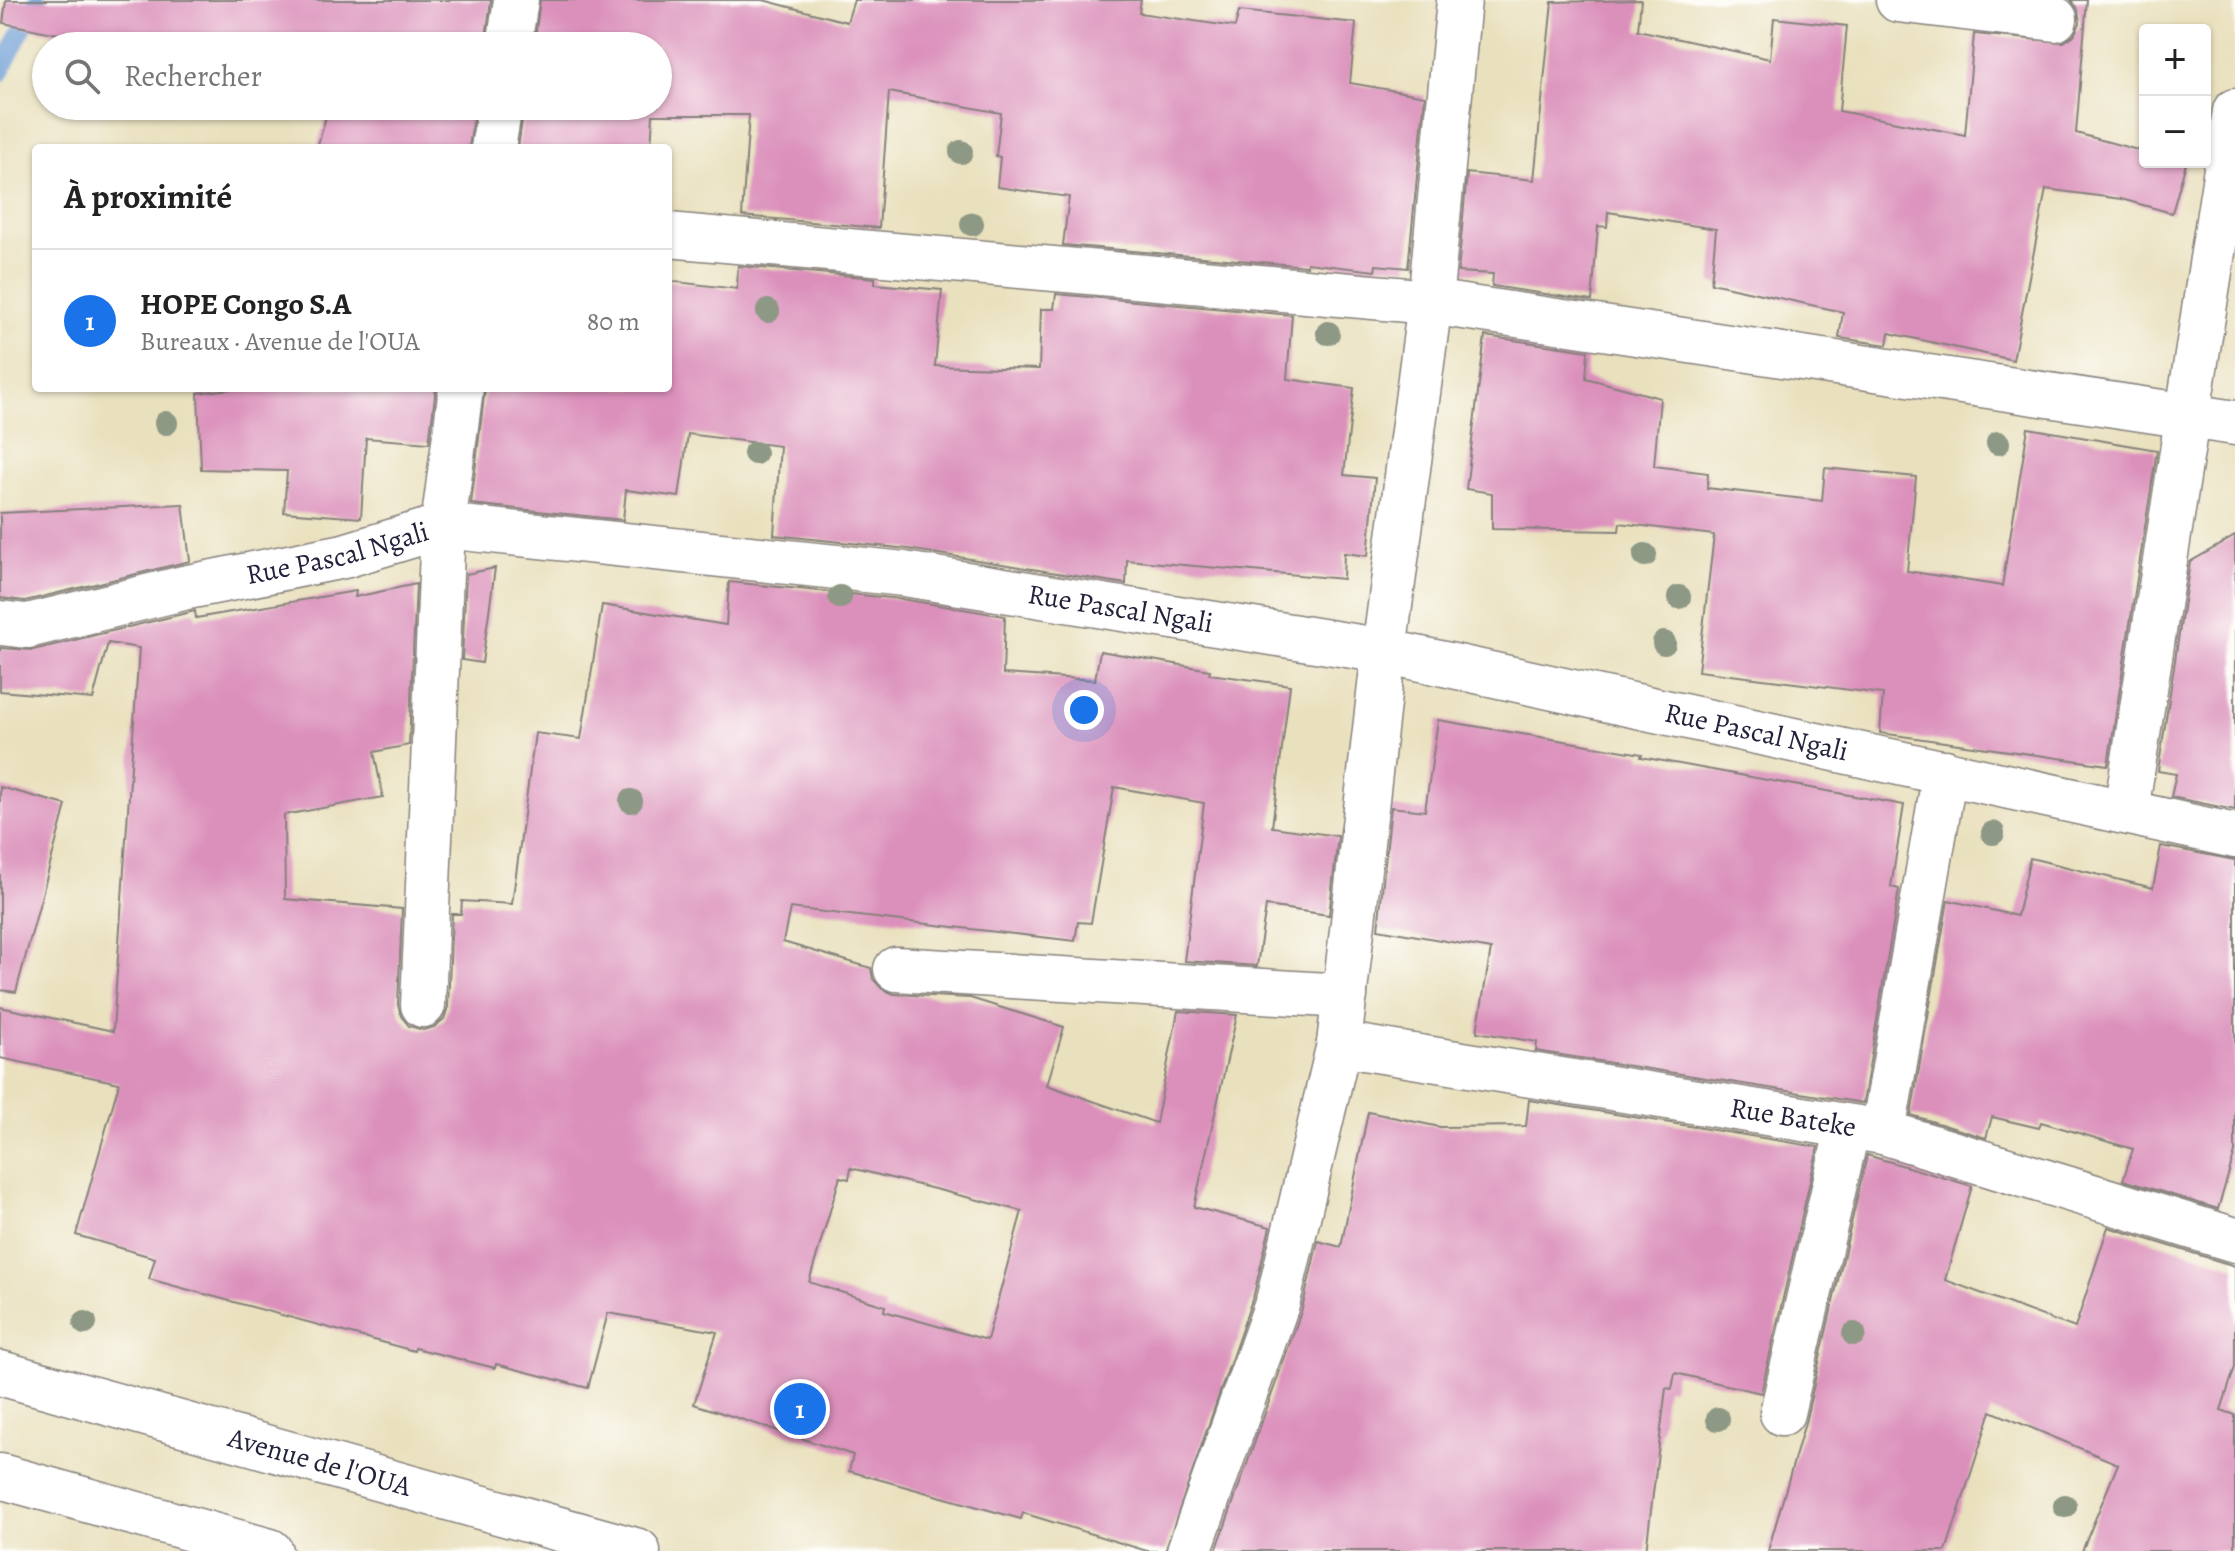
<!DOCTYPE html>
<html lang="fr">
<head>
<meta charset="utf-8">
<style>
	:root { --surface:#fff; --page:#f2f2f2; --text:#222; --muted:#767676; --line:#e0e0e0; --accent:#1a73e8 }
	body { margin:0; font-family:Alegreya,serif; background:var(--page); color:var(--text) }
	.controls { position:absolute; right:24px; top:24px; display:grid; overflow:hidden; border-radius:8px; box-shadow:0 2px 6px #0004 }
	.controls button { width:72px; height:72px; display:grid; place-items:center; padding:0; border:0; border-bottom:2px solid var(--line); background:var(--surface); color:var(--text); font:40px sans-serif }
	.you { position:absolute; left:1084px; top:710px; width:28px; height:28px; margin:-20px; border:6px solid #fff; border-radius:50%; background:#1a73e8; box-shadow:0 0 0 12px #1a73e833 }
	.badge { display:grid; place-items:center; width:52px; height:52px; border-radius:50%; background:var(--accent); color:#fff; font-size:26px; font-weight:700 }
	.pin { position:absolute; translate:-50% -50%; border:4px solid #fff; box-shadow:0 2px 8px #0006 }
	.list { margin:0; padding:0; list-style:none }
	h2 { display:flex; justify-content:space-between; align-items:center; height:104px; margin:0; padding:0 32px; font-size:34px }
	h2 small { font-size:26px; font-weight:400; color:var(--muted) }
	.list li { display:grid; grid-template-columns:52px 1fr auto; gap:24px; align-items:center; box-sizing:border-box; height:144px; padding:0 32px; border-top:2px solid var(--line) }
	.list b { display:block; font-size:30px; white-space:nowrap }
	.list p { margin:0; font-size:26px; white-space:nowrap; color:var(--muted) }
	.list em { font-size:26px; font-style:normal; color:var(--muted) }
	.icon { flex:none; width:44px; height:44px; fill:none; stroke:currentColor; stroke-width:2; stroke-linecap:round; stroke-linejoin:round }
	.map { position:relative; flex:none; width:2235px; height:1551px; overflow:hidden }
	.search { position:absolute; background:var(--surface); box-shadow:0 2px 6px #0004; left:32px; top:32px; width:640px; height:88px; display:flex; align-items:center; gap:20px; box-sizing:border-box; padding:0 28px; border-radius:44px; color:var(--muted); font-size:30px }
	.panel { position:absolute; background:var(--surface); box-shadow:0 2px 6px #0004; left:32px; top:144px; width:640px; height:248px; border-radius:8px }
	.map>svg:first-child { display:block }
</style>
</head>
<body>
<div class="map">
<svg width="2235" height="1551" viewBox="0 0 2235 1551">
	<rect width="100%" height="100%" fill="#fdfcf7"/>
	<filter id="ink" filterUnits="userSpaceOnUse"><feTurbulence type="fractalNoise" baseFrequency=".0125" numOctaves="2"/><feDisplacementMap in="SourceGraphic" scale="16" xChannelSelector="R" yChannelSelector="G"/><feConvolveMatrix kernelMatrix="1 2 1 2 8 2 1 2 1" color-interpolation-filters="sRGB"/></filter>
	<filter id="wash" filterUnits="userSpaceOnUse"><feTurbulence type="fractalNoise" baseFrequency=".006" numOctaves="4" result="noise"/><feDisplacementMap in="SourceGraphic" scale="32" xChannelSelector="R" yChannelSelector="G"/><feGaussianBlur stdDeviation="1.8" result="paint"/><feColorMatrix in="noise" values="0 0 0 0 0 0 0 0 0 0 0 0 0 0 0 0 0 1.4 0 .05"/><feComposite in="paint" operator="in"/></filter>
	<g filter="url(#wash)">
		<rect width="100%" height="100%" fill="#e9e0bd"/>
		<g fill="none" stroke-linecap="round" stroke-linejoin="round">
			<path stroke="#6c9cd6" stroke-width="18" d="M0,73L37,0"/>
		</g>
		<g id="blocks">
			<g fill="#db90bb" fill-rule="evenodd">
				<path d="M6,0H491L485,46H118L3,23Z"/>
				<path d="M540,0H763L847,22L854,0H1141L1139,13L1235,27L1239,11L1356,23L1350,83L1425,96L1408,268L1376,265L1375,271L1307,263V266L1063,245L1069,197L997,187L1000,157L996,156L1001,113L889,92L879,228L742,216L749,115H653L651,148H518L524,106H658V46H534Z"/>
				<path d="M1641,0L1638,30L1770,59L1774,18L1847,26L1839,111L1965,135L1974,34L2064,42L2074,35L2080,23L2078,10L2071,0H2087L2076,133L2145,152V162L2186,163L2172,213L2121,199L2046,189L2013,360L1889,333L1887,345L1839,338L1843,312L1711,283L1716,229L1608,212L1607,227L1598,226L1592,301L1492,286L1493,274L1458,272L1467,173L1534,180L1552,2Z"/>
				<path d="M329,106H475L469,148H317Z"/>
				<path d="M738,266L875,278V284L942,290L935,366L1039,369L1041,309H1054L1056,294L1292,315L1287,379L1354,388L1344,475L1375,478L1368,556L1344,553L1343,579L1127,560L1126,584L908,549L774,535L780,446L688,434L679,497L626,490L623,520L471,504L485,388H668V281L737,289Z"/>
				<path d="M1485,336L1588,351L1586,378L1660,398L1654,466L1708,473L1707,488L1822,501L1825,468L1916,477L1907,571L2002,586L2028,428L2157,450L2108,765L1880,733L1883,694L1698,671L1714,535L1620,523L1619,531L1492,529V493L1466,489Z"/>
				<path d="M239,388H436L429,443L366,438L361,518L284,512L287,471L201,469L198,393Z"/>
				<path d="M183,504L190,561L25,601L0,598V513Z"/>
				<path d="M2235,536V810L2171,797L2176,774L2158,771L2190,562Z"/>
				<path d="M495,568L482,663L462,660L466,574Z"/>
				<path d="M729,582L901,599L1005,616L1003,674L1095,680L1100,651L1210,670L1209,674L1290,685L1272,827L1338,836L1329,915L1266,906L1257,966L1184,961L1204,803L1114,787L1091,923L1078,922L1075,941L790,908L783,942L871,968L873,979L882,989L894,994L970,998L1064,1027L1047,1085L1156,1123L1178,1011L1237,1015L1194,1207L1270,1227L1254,1294L1165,1551H1147L1023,1513L1021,1519L849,1471L853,1455L694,1404L717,1332L608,1313L588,1388L496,1364L495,1368L415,1348L414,1351L149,1279L155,1258L76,1235L119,1083L0,1058V1007L113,1031L139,648L108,643L93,699L0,691V648L33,650L195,611L196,618L356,591L355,597L416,584L409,745L374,752L383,797L284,815L285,899L402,909L398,1005L401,1016L409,1026L423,1030L434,1027L444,1019L448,1007L452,914H461L462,901L512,904L535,733L581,739L602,605L726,625ZM851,1168L1022,1211L987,1340L884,1311L885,1306L809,1282L840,1177L849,1179Z"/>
				<path d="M1438,720L1642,754L1641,757L1904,805L1891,887L1899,889L1863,1103L1536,1051L1537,1042L1477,1032L1491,949L1378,929L1391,807L1425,811Z"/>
				<path d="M0,787L66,805L16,992L0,990Z"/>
				<path d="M2161,846L2235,860V1152L2218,1209L2123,1180L2133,1149L2041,1122L2039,1128L1992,1117L1986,1138L1911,1115L1948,900L2017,916L2030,858L2153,888Z"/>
				<path d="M1529,1100L1818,1147L1761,1393L1675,1373L1672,1389L1666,1388L1646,1551H1216L1302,1309L1318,1241L1341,1247L1368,1112L1440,1127L1526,1126Z"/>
				<path d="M1867,1155L1972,1186L1945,1280L2075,1328L2108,1227L2235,1266V1367L2221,1410L2235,1415V1551H2082L2118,1464L1991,1411L1946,1551H1768L1806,1419Z"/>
			</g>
		</g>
	</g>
	<g filter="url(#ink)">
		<use href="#blocks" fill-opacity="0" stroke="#86817c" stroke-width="2"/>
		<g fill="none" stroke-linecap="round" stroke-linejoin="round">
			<g stroke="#86817c" stroke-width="47">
				<g id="minor">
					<path d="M1898,0L2055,19"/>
					<path d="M509,46L516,0"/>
					<path d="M493,148L500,106"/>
					<path d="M668,235L1430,302L2235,423"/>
					<path id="s1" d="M0,623L27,626L183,588L344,556L443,526L904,574L1384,651L2235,836"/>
					<path d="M2126,811L2235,111"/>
					<path d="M896,969L1345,996"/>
					<path d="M423,1005L443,526L461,388"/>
					<path id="s2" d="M1339,1044L1883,1132L2235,1240"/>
					<path d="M1883,1132L1945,772"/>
					<path d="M1782,1413L1848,1127"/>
					<path d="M1189,1551L1278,1301L1339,1044L1384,651L1430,302L1459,0"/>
				</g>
			</g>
			<g stroke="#86817c" stroke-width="47">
				<g id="major">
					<path id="s3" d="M0,1373L638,1551"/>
					<path d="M0,1476L270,1551"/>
				</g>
			</g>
			<use href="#minor" stroke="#fff" stroke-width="44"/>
			<use href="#major" stroke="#fff" stroke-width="44"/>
		</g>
		<g fill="#8d9885">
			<circle cx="961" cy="152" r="12"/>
			<circle cx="972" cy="224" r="12"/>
			<circle cx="768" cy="311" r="12"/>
			<circle cx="1328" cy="333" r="12"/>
			<circle cx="166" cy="423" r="12"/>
			<circle cx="1998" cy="443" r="12"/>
			<circle cx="755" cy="453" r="12"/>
			<circle cx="1645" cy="555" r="12"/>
			<circle cx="840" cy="597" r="12"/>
			<circle cx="1679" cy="597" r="12"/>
			<circle cx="1664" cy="643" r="12"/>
			<circle cx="631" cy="801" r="12"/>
			<circle cx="1993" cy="833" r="12"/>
			<circle cx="85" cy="1323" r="12"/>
			<circle cx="1854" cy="1334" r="12"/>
			<circle cx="1718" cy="1419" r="12"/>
			<circle cx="2065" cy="1506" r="12"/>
		</g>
	</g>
	<g text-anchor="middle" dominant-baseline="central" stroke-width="8" stroke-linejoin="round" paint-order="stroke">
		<g font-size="28" fill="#22223b" stroke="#fdfcf7">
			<text stroke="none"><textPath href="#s1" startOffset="346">Rue Pascal Ngali</textPath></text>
			<text stroke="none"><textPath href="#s1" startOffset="1138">Rue Pascal Ngali</textPath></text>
			<text stroke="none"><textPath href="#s1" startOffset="1786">Rue Pascal Ngali</textPath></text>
			<text stroke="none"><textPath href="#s2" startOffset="460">Rue Bateke</textPath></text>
			<text stroke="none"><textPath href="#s3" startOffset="332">Avenue de l'OUA</textPath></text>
		</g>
	</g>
</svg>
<div class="controls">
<button>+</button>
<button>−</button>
</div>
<div class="you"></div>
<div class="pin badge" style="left:800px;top:1409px">1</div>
<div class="search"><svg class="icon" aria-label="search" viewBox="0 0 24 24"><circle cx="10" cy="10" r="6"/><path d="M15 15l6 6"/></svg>Rechercher</div>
<section class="panel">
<h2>À proximité<small></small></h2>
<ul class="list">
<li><span class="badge">1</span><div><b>HOPE Congo S.A</b><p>Bureaux · Avenue de l'OUA</p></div><em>80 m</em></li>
</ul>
</section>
</div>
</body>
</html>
